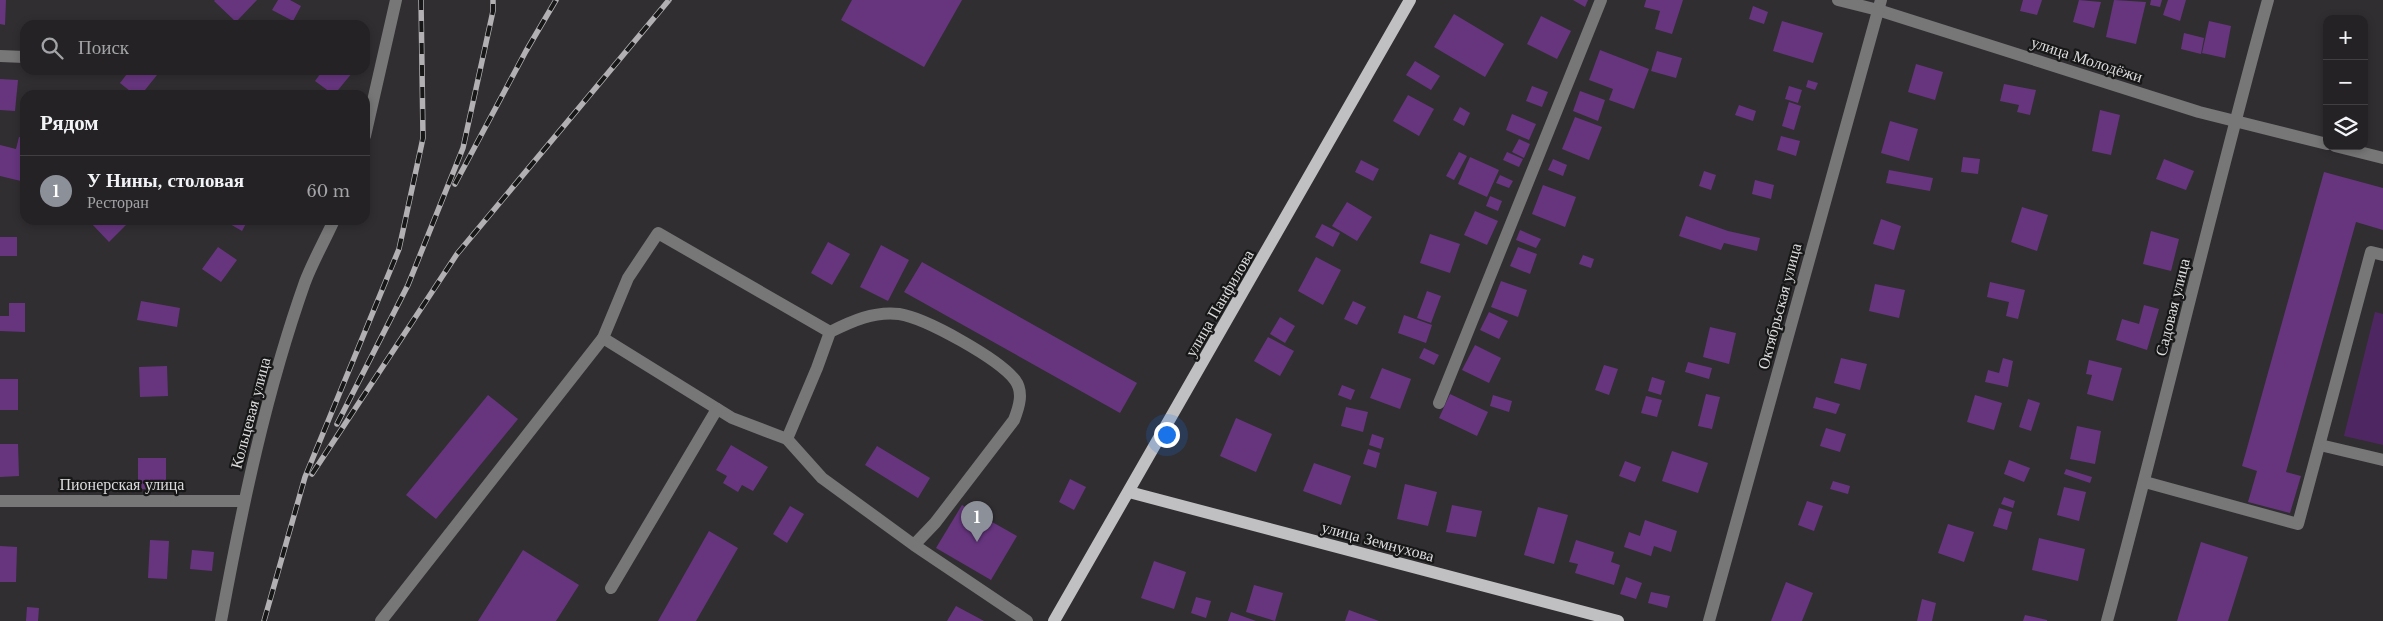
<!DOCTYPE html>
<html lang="ru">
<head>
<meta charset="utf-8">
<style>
	:root { --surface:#242225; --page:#2c2a2d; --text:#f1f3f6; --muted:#a3a4a7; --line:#413f42; --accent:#8c9099 }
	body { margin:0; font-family:"Libre Baskerville",serif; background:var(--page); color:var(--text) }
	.controls { position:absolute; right:15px; top:15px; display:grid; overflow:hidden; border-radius:10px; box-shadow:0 2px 8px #0003 }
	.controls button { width:45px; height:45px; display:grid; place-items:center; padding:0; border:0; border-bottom:1px solid var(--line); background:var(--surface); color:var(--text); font:25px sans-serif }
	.you { position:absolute; left:1166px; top:434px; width:18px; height:18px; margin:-12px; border:4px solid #fff; border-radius:50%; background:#1a73e8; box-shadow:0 0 0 8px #1a73e833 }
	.badge { display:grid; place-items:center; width:32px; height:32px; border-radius:50%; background:var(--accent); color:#fff; font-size:16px; font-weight:700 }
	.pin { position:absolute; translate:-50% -41px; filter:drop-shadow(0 1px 2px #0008) }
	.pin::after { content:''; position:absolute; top:26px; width:18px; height:15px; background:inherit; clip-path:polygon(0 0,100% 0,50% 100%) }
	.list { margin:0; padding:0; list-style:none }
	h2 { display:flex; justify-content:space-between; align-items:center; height:65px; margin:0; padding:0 20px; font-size:21px }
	h2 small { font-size:16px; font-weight:400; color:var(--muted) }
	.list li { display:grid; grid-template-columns:32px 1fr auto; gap:15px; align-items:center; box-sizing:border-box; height:70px; padding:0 20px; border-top:1px solid var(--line) }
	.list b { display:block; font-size:19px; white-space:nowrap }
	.list p { margin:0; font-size:16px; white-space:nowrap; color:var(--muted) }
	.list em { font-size:16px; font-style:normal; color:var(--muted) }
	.icon { flex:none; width:28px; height:28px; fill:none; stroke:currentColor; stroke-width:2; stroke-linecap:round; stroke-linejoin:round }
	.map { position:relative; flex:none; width:2383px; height:621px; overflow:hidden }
	.search { position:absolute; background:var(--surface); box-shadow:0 2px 8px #0003; left:20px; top:20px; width:350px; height:55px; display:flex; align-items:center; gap:12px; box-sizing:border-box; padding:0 18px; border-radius:15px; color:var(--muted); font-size:19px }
	.panel { position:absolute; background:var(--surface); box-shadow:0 2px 8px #0003; left:20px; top:90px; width:350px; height:135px; border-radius:15px }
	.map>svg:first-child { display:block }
</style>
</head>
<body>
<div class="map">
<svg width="2383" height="621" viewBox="0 0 2383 621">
	<rect width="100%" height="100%" fill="#302e31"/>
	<path fill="#4e2762" d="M2375,312L2383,314V445L2344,436Z"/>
	<g fill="#66357e">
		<path d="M0,0H6L5,25L0,24Z"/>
		<path d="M215,0H257L236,22L214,1Z"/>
		<path d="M278,0H290L301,6L293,21L272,10Z"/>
		<path d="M852,0H962L924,67L841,20Z"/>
		<path d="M1573,0H1588L1585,7Z"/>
		<path d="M1646,0H1683L1672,34L1655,29L1660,11L1644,7Z"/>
		<path d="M2023,0H2042L2037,15L2020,11Z"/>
		<path d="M2079,0L2101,2L2094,28L2073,22Z"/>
		<path d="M2114,0L2146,2L2136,44L2106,37Z"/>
		<path d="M2151,0H2162L2160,7L2150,5Z"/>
		<path d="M2168,0H2186L2180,21L2163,15Z"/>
		<path d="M1753,6L1768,12L1764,24L1749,19Z"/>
		<path d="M1454,14L1504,44L1485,77L1434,47Z"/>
		<path d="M1541,16L1571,31L1557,59L1527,44Z"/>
		<path d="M1782,21L1823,33L1813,63L1773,51Z"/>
		<path d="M2209,21L2231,26L2225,58L2202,53Z"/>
		<path d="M2184,33L2204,38L2201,54L2181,49Z"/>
		<path d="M1600,50L1649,69L1634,109L1609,100L1613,89L1589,80Z"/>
		<path d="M1657,51L1682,58L1676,78L1651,71Z"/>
		<path d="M1415,61L1440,76L1431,90L1406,75Z"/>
		<path d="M1916,64L1943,72L1935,100L1908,92Z"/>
		<path d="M130,70H161L141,95H135L120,83Z"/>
		<path d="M323,70H348L352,73L334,95L315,81Z"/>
		<path d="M0,79L18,80L15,111L0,110Z"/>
		<path d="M1808,80L1818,83L1815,90L1806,87Z"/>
		<path d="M2004,84L2036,90L2030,115L2017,112L2019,105L2000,101Z"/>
		<path d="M1532,86L1548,92L1542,107L1526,101Z"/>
		<path d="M1789,86L1802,90L1798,103L1785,99Z"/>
		<path d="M1580,91L1605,100L1598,121L1573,111Z"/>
		<path d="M1408,95L1434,109L1419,136L1393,121Z"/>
		<path d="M1789,102L1801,106L1794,130L1782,126Z"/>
		<path d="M1739,105L1756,111L1753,121L1735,115Z"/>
		<path d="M1460,107L1470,113L1464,126L1453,120Z"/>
		<path d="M2100,110L2120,115L2111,155L2092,151Z"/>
		<path d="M1512,114L1536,124L1529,140L1506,130Z"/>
		<path d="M1575,117L1602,127L1589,160L1562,149Z"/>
		<path d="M1890,121L1918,129L1909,161L1881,153Z"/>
		<path d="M1781,136L1800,141L1796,156L1777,150Z"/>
		<path d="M19,137L25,138V182L0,176V145L16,149Z"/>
		<path d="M1519,139L1530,144L1524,158L1512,152Z"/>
		<path d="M1459,152L1467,156L1454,180L1446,176Z"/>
		<path d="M1507,152L1523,159L1519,167L1503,160Z"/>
		<path d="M1470,157L1499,170L1487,197L1458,184Z"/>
		<path d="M1963,157L1980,159L1978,174L1961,172Z"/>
		<path d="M1553,159L1567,165L1563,176L1548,170Z"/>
		<path d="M2164,159L2194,171L2186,190L2156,179Z"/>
		<path d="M1361,160L1379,169L1373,181L1355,172Z"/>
		<path d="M1889,170L1933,178L1930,191L1886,183Z"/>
		<path d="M1704,171L1716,175L1711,190L1699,186Z"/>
		<path d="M2324,172L2383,188V230L2356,222L2286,472L2301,476L2290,513L2248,502L2257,471L2242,466Z"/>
		<path d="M1500,175L1513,181L1509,188L1496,183Z"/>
		<path d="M1755,180L1774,185L1771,199L1752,194Z"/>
		<path d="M1543,185L1576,197L1565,227L1532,214Z"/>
		<path d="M1490,196L1502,201L1498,211L1486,206Z"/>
		<path d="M1347,202L1372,217L1357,241L1332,226Z"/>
		<path d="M2022,207L2048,215L2037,251L2011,242Z"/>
		<path d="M1475,211L1498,221L1487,245L1464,235Z"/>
		<path d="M1686,216L1728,231L1760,238L1757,251L1724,243L1721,250L1679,236Z"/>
		<path d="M1881,219L1901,226L1894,250L1873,244Z"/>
		<path d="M94,220H131L109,242L91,223Z"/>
		<path d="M223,220H248L242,231Z"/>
		<path d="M1322,224L1340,233L1333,247L1315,237Z"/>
		<path d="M1520,230L1541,239L1536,248L1516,240Z"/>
		<path d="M2151,231L2179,239L2171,271L2143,264Z"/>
		<path d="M1430,234L1460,244L1450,273L1420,263Z"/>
		<rect x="0" y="237" width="17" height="19"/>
		<path d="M828,242L850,254L832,285L811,273Z"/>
		<path d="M881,245L909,260L888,301L860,287Z"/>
		<path d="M218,247L237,260L221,282L202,269Z"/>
		<path d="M1518,247L1537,254L1530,274L1510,266Z"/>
		<path d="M1583,255L1594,259L1591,268L1579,264Z"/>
		<path d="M1316,257L1341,270L1323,305L1298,291Z"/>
		<path d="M922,262L1137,383L1120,413L904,292Z"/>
		<path d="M1501,281L1527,290L1518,317L1491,307Z"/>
		<path d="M1990,282L2025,290L2018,319L2006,316L2009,302L1987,297Z"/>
		<path d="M1875,284L1905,290L1899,318L1869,311Z"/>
		<path d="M1427,291L1441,296L1431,323L1417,318Z"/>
		<path d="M141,301L180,308L177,327L137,320Z"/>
		<path d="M1353,301L1366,307L1357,325L1344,319Z"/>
		<path d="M9,303H25V332L0,331V316H9Z"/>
		<path d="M2144,305L2159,309L2147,350L2116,340L2122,319L2139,324Z"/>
		<path d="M1489,312L1508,321L1499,339L1480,330Z"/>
		<path d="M1404,315L1432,325L1426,343L1398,333Z"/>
		<path d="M1280,317L1295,326L1285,343L1270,334Z"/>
		<path d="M1710,327L1736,333L1729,364L1703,357Z"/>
		<path d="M1268,337L1294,351L1280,376L1254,361Z"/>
		<path d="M1475,345L1501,358L1489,383L1462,370Z"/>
		<path d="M1424,348L1439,355L1434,365L1419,358Z"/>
		<path d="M1841,358L1867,364L1860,390L1834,383Z"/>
		<path d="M2003,358L2013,361L2008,387L1985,382L1988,370L1999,373Z"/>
		<path d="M2089,360L2122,368L2113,401L2087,394L2092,375L2086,374Z"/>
		<path d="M1688,362L1712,368L1709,379L1685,372Z"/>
		<path d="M1604,365L1618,369L1609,395L1595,390Z"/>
		<path d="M167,366L168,396L140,397L139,367Z"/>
		<path d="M1382,368L1411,379L1400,409L1370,398Z"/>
		<path d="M1652,377L1665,381L1661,395L1648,391Z"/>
		<rect x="0" y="379" width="18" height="31"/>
		<path d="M1342,385L1355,390L1351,400L1338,395Z"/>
		<path d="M1450,394L1488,412L1477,436L1439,418Z"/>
		<path d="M1706,394L1720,397L1712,429L1698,426Z"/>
		<path d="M488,395L518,419L436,519L406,495Z"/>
		<path d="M1493,395L1512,401L1509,412L1490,406Z"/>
		<path d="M1975,395L2002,403L1994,430L1967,422Z"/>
		<path d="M1646,396L1662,400L1657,417L1641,413Z"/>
		<path d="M1816,397L1840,404L1836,414L1813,408Z"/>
		<path d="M2028,399L2040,403L2031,431L2019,427Z"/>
		<path d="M1346,407L1368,412L1363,432L1341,426Z"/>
		<path d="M1236,418L1272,434L1256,472L1220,456Z"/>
		<path d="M2077,426L2101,431L2095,464L2070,459Z"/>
		<path d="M1826,428L1846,434L1840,452L1820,446Z"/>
		<path d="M1372,434L1384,438L1381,449L1369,445Z"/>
		<path d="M0,444H18L19,476L0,477Z"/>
		<path d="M731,445L768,467L753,491L742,485L738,492L723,483L727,476L716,470Z"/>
		<path d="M877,446L930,478L918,498L865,465Z"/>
		<path d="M1368,449L1380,453L1376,468L1363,464Z"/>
		<path d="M1672,451L1708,463L1698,493L1662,481Z"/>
		<rect x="138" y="458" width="28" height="31"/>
		<path d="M2009,460L2030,468L2024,482L2004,474Z"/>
		<path d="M1625,461L1641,467L1635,482L1619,476Z"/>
		<path d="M1314,463L1351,476L1341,505L1303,491Z"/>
		<path d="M2066,469L2092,477L2090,483L2064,474Z"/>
		<path d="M1070,479L1086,487L1074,510L1059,502Z"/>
		<path d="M1833,481L1850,486L1848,494L1830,489Z"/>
		<path d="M1405,484L1437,492L1428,526L1397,519Z"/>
		<path d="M2064,487L2086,492L2079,521L2057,515Z"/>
		<path d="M2004,497L2015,501L2013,508L2001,504Z"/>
		<path d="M1807,501L1823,506L1814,531L1798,525Z"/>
		<path d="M962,505L1017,536L991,580L936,548Z"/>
		<path d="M1452,505L1482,511L1476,537L1446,532Z"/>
		<path d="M790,506L804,514L787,543L773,534Z"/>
		<path d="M1538,507L1568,515L1554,564L1524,555Z"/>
		<path d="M1999,508L2012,512L2007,530L1993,526Z"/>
		<path d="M1645,520L1677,531L1671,552L1654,546L1651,556L1624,547L1629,532L1640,536Z"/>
		<path d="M1948,524L1974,532L1964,562L1938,553Z"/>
		<path d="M709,531L738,548L696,621H658Z"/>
		<path d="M2039,538L2085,549L2078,581L2032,570Z"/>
		<path d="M150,540L169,541L167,579L148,578Z"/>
		<path d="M1576,540L1614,552L1611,562L1620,565L1614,585L1575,573L1578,564L1569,562Z"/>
		<path d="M2201,542L2248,557L2228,621H2177Z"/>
		<path d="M0,546L17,547L16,582H0Z"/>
		<path d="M192,550L214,552L212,571L190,569Z"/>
		<path d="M523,550L579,585L556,621H478Z"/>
		<path d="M1154,561L1186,572L1174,609L1141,598Z"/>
		<path d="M1626,577L1642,583L1636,599L1620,594Z"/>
		<path d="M1786,582L1813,593L1802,621H1771Z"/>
		<path d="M1254,585L1283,593L1275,621L1246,612Z"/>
		<path d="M1651,592L1670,596L1667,608L1648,603Z"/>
		<path d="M1196,597L1211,601L1206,618L1191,613Z"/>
		<path d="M1922,599L1936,603L1932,621H1917Z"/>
		<path d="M956,606L984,621H947Z"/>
		<path d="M27,607L39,608L38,621H26Z"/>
		<path d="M1349,610L1379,621H1345Z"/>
		<path d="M1231,612L1256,621H1228Z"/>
		<path d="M2025,615L2047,620V621H2023Z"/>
	</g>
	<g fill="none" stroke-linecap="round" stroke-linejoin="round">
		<g stroke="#787778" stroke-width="12">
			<path d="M1838,0L1878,10L2199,112L2327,144"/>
			<path d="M0,56L25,57"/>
			<path d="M365,136L396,0"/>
			<path d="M2335,146L2383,158"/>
			<path d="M1439,403L1601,0"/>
			<path d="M787,439L732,418L603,338L628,278L658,233L830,332"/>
			<path d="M2320,445L2383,460"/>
			<path d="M2145,482L2298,524L2371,252L2383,255"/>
			<path d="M0,501H244"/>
			<path d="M914,545L822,478L787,439L817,368L830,332C852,321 874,311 899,314C926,318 999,359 1015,380C1024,392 1019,407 1014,420L935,523L914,545L1027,621"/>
			<path d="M611,588L717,409"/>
			<path d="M221,621C242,507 266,392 305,282C313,261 325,240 334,220"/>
			<path d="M381,621L603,338"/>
			<path d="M1709,621L1881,0"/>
			<path d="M2107,621C2163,415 2211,206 2268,0"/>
		</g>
		<g stroke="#c0bfc2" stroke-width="12">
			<path d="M1129,492L1618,621"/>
			<path d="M1054,621L1410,0"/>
		</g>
		<g stroke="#b2b0b3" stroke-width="5.5">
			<g id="rail">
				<path d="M455,184L526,51L556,0"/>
				<path d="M337,424L408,285L463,148L493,11V0"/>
				<path d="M312,474L457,254L669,0"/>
				<path d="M264,621L305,477L399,249L423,138L421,0"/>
			</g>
		</g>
		<use href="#rail" stroke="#171718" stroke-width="4" stroke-dasharray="11" stroke-linecap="butt"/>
	</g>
	<g text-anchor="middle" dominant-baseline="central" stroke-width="4.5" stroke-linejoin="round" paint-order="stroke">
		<g font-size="16" fill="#dcdbdd" stroke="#171718">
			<text transform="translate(2087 59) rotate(18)">улица Молодёжи</text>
			<text transform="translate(1219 303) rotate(-60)">улица Панфилова</text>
			<text transform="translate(1779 306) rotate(-75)">Октябрьская улица</text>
			<text transform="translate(2172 307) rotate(-76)">Садовая улица</text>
			<text transform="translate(250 413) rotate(-75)">Кольцевая улица</text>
			<text x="122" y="484">Пионерская улица</text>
			<text transform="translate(1378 541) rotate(15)">улица Земнухова</text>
		</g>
	</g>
</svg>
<div class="controls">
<button>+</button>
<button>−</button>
<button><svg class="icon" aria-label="layers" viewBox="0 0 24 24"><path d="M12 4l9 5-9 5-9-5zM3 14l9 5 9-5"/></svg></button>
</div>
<div class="you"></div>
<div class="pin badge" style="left:977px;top:542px">1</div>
<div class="search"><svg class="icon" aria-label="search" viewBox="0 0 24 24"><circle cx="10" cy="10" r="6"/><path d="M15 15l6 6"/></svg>Поиск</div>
<section class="panel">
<h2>Рядом<small></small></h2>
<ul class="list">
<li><span class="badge">1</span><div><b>У Нины, столовая</b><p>Ресторан</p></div><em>60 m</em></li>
</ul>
</section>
</div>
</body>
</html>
